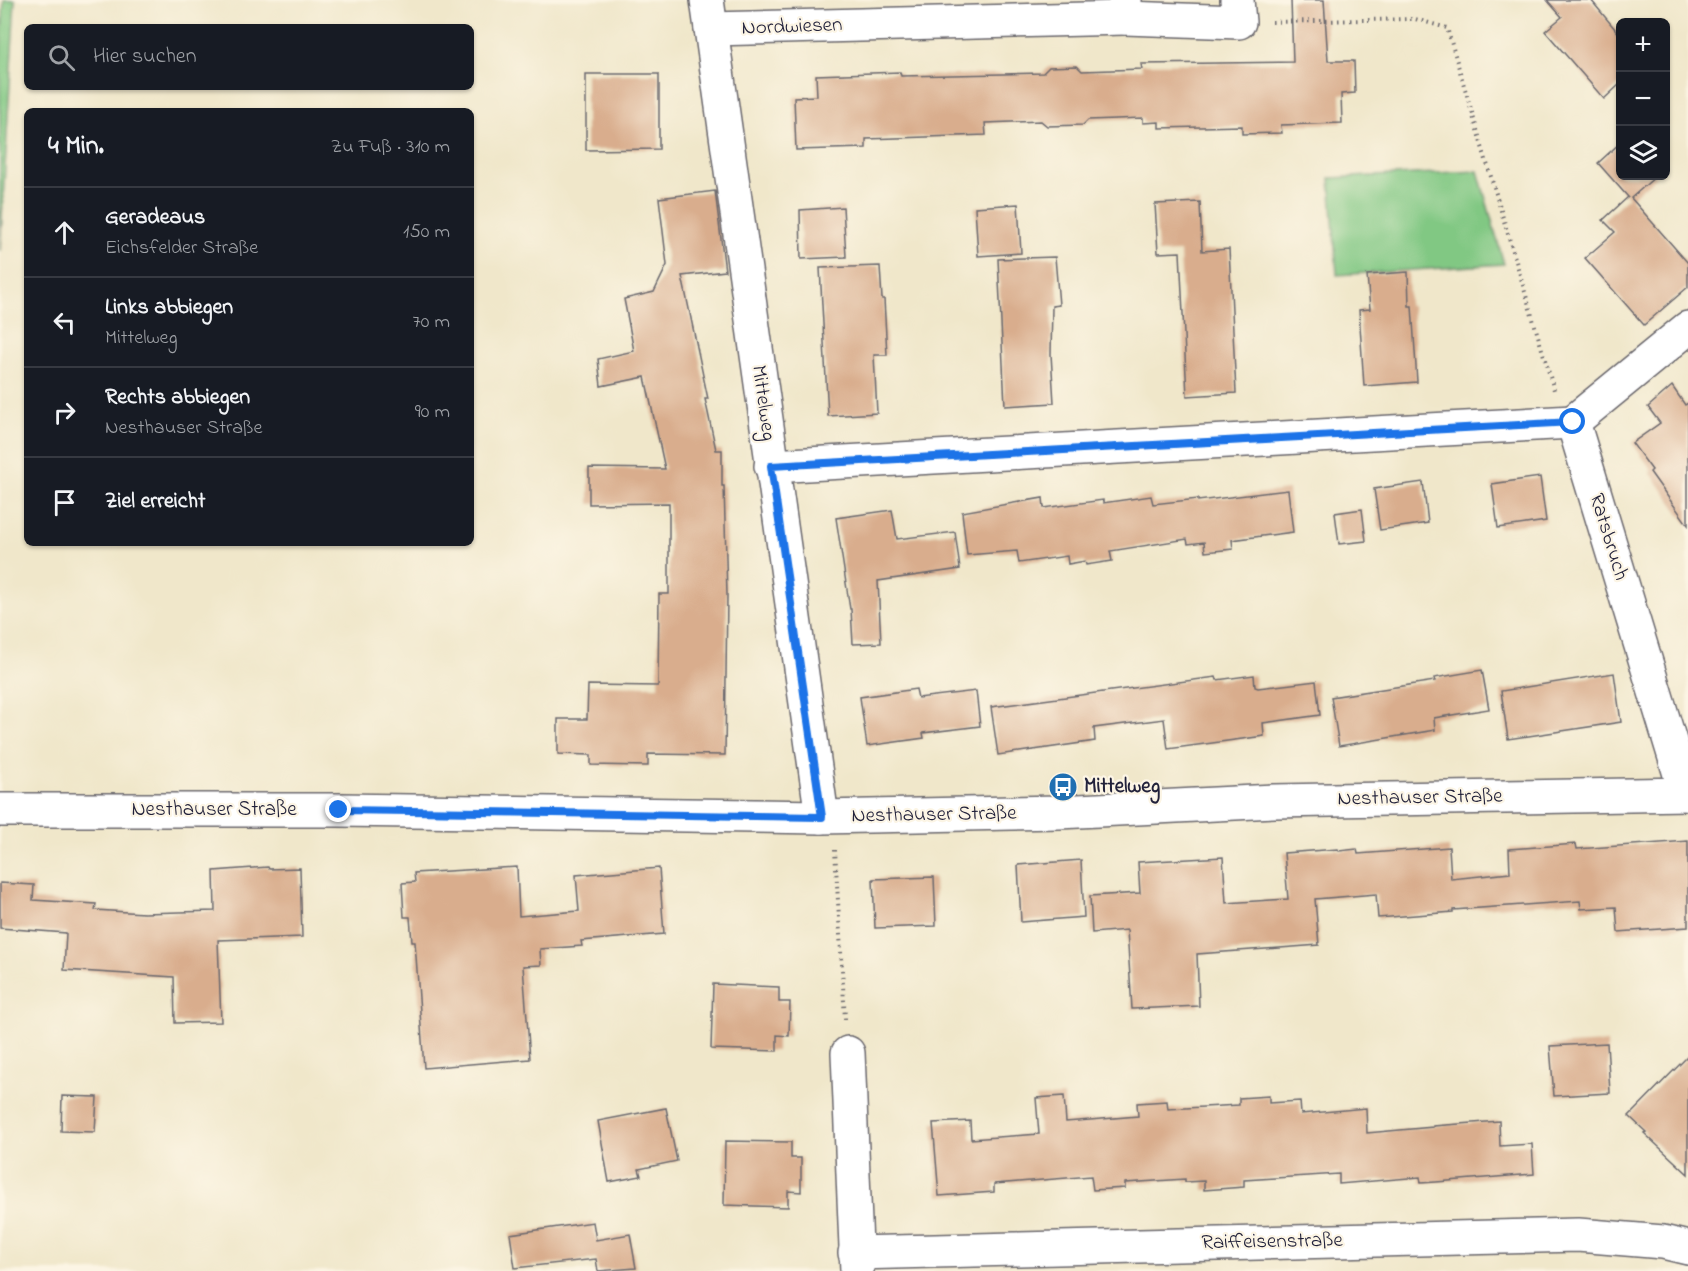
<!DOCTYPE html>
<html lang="de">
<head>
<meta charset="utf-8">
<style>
	:root { --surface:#171b24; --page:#242831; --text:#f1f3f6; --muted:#9ea1a6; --line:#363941 }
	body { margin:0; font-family:"Indie Flower",sans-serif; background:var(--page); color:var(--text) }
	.controls { position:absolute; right:18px; top:18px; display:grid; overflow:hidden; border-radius:9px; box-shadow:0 2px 4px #0004 }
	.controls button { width:54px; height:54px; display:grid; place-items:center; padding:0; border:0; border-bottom:2px solid var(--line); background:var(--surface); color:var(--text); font:30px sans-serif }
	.stop { position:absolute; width:18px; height:18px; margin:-14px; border:4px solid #1a73e8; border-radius:50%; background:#fff }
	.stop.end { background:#1a73e8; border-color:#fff; box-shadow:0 2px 6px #0008 }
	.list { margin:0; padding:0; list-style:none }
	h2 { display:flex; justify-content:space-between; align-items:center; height:78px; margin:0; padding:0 24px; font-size:26px }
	h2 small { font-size:20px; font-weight:400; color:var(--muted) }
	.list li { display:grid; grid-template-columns:39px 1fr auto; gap:18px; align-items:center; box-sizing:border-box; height:90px; padding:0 24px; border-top:2px solid var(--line) }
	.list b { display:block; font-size:22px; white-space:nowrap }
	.list p { margin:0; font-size:20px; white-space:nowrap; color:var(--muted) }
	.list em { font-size:20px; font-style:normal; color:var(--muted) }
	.icon { flex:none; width:33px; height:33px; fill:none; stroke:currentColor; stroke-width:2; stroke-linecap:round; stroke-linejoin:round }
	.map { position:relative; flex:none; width:1688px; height:1271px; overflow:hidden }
	.search { position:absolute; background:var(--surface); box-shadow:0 2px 4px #0004; left:24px; top:24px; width:450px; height:66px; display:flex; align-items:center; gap:15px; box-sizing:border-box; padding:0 21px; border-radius:9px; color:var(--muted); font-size:22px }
	.panel { position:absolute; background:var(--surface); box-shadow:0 2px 4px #0004; left:24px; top:108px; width:450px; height:438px; border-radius:9px }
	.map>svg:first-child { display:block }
</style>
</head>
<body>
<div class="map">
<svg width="1688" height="1271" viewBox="0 0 1688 1271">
	<rect width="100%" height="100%" fill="#fcf5e5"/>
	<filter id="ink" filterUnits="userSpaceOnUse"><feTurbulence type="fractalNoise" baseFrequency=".0167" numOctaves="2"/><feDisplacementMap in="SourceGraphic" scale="12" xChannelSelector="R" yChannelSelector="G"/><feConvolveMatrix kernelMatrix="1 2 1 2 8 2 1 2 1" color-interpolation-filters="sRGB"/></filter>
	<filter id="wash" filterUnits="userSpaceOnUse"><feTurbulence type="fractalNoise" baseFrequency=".008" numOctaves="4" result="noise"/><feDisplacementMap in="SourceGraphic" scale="24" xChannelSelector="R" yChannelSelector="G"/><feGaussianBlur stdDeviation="1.35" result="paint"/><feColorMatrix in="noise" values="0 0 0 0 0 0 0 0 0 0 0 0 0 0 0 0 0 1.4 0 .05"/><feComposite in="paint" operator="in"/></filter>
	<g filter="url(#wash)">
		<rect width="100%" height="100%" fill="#f0e7ca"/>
		<g fill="#81c883" stroke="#52755f" stroke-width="1.5">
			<path d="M4,0H15L0,251V65Z"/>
			<path d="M1478,171L1504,264L1337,275L1330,178Z"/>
		</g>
		<g id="blocks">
			<g fill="#d9ad8d">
				<path d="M1291,0H1324L1328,61H1354L1355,93L1341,94L1342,123L1281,125L1282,133L1242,134V126L1159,128V122L1143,123V118L1088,120L1083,125L1047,126L1041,121L985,123L986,135L866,139V148L796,150L794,97L817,96L816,75L900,72L901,76L1003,74L1043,73L1049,67L1077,66L1082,71L1142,69L1141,64L1293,62Z"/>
				<path d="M1547,0H1591L1620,35V84L1604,99L1545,31L1562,17Z"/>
				<path d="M586,74H659V149L586,150Z"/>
				<path d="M1620,143V176H1656L1631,198L1688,263V287L1644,325L1585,258L1615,232L1603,220L1628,197L1598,163Z"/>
				<path d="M715,191L725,271L682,276L708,399H705L716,450H722V486H724L727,595L725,755L648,754V766L591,765V755L558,754V719H587L588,685L658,686L659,594H669V503L589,504V468L665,469L645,377L601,386L598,359L634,351L624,299L654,292L667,265L659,198Z"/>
				<path d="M1200,202L1202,251L1229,249L1236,393L1187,396L1180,252L1158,253L1155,204Z"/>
				<path d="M1018,204L1021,253L978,256L975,207Z"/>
				<path d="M843,207L846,257L801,259L800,210Z"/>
				<path d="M1055,257L1059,305L1052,306L1051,354L1054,403L1005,406L998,259Z"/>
				<path d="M880,266L882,299H884L887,355H874L877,413L828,416L820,268Z"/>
				<path d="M1408,272L1409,306H1412L1417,382L1364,386L1359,310L1370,309L1367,275Z"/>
				<path d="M1672,386L1685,405L1688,403V525L1650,472L1652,470L1632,443L1660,423L1648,407Z"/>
				<path d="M1540,477L1546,521L1498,528L1492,484Z"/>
				<path d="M1423,482L1428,523L1380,530L1374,489Z"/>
				<path d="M1288,490L1293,532L1232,540L1233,549L1205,552L1204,542L1188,544L1187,539L1110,551L1112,561L1086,565L1085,561L1068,564L1067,556L1019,563L1017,551L967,555L962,512L1043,498L1044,508L1103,500V503L1151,496L1153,504L1198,499V501Z"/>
				<path d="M1362,509L1366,541L1339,544L1335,513Z"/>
				<path d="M892,510L897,539L955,532L960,569L878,581L881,643L853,644L851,609H850L836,518Z"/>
				<path d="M1482,670L1489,709L1434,718L1435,730L1339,746L1331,697L1435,681L1434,678Z"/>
				<path d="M1614,673L1621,722L1508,739L1501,691Z"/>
				<path d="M1254,675L1255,687L1258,688L1316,681L1320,715L1263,723L1264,736L1168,749L1164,719L1094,728L1095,741L998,755L991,707L1216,677L1217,680Z"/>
				<path d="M916,689L918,698L976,691L980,726L923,733L924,738L867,746L860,697Z"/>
				<path d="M1688,841V927L1618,932L1616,907L1581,909L1580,901L1453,910V912L1378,918L1376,894L1315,899L1319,945L1197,954L1199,1006L1132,1009L1127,930L1092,933L1090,896L1140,893L1138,862L1223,857L1226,903L1288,899L1284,853L1338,849L1339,851L1357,849L1358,854L1449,847L1451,879L1510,873L1509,849L1576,844L1577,849Z"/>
				<path d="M1081,860L1084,917L1021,922L1018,865Z"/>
				<path d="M268,867L269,869L300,868L302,937L218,940L221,1022L175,1023L174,977L64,970L66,933L0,928V883L34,885L33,900L96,904L95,910L144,913L215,911L214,871Z"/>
				<path d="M517,867L519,916L579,911L576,875L659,868L664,934L581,941L582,946L540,949L541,965L523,966L530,1059L424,1068L415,942H412L410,917H404L402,883L415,882L414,873Z"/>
				<path d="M934,877L936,926L875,928L873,879Z"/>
				<path d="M713,984L779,987V1002H790L789,1036L777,1035V1051L711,1049Z"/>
				<path d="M1607,1043L1610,1093L1554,1096L1550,1046Z"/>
				<path d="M1688,1056V1174L1644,1133L1646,1132L1629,1116Z"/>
				<path d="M62,1096L97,1097L95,1132L61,1131Z"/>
				<path d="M1064,1096L1066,1122L1138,1116L1137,1103L1167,1101L1168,1109L1239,1105V1098L1269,1096V1103L1300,1101L1301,1114L1366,1108L1367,1133L1433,1127V1126L1499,1121L1500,1146L1532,1144L1534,1174L1436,1182L1421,1183L1420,1177L1339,1184V1174L1244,1180V1187L1204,1190V1181L1185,1182V1179L1125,1183V1188L1093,1190L1091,1176L994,1184V1192L939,1196L933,1123L970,1121L971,1139L1039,1134L1036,1098Z"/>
				<path d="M666,1108L677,1161L639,1169L641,1176L609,1182L598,1121Z"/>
				<path d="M725,1141L791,1142V1158H801V1192L788,1191V1207L724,1205Z"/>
				<path d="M593,1222L596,1240L630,1234L636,1268L598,1271L596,1259L515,1268L510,1234Z"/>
			</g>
		</g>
	</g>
	<g filter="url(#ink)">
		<use href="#blocks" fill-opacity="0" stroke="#6a676d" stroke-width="1.5"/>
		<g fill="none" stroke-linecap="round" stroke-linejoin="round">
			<g stroke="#6a676d" stroke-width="36">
				<g id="street">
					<path d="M707,0L822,817"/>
					<path d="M1125,18L1239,22L1237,0"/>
					<path d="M711,29L1125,18V0"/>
					<path d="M1573,422L1686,794"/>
					<path d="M1573,422L1688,328"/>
					<path d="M771,466L1573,422"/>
					<path d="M0,810H339L822,817L1059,812L1274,801L1688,794"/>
					<path d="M848,1053L857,1271"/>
					<path d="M855,1253L1578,1235L1663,1242L1688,1248"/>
				</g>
			</g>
			<g stroke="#6a676d" stroke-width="4" stroke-dasharray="1.5 4.5" stroke-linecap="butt">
				<path d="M1272,22L1415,19L1447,28L1554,390"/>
				<path d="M835,850L845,1019"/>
			</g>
			<use href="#street" stroke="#fff" stroke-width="33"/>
		</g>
	</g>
	<g fill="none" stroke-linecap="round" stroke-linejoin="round" filter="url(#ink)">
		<path stroke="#1a73e8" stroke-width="8" d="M339,810L822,817L771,466L1573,422"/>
	</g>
	<defs>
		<g id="bus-disc" transform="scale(1.5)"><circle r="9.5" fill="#1f6fb2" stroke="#fcf5e5"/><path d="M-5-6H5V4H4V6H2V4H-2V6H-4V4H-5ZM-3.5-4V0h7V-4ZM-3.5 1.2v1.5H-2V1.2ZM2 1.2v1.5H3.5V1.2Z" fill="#fff"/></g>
	</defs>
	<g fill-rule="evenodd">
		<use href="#bus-disc" x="1063" y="787"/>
	</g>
	<g text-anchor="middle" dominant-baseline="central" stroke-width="4.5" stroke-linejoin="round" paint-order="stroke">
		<g font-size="21" fill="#22223b" stroke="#fcf5e5">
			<text transform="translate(792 27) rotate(-2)">Nordwiesen</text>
			<text transform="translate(763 403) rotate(82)">Mittelweg</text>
			<text transform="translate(1608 537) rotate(73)">Ratsbruch</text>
			<text transform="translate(1420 798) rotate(-1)">Nesthauser Straße</text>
			<text x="214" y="810">Nesthauser Straße</text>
			<text transform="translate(934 815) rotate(-1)">Nesthauser Straße</text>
			<text transform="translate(1272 1242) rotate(-1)">Raiffeisenstraße</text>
		</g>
		<g font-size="21" font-weight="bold" fill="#22223b" stroke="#fcf5e5" text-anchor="start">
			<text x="1084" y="787">Mittelweg</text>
		</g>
	</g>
</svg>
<div class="controls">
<button>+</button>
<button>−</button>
<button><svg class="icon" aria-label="layers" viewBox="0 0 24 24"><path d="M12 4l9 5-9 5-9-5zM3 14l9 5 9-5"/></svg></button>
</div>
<div class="stop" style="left:1573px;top:422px"></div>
<div class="stop end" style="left:339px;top:810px"></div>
<div class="search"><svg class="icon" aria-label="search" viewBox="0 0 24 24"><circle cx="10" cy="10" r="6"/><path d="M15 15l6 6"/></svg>Hier suchen</div>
<section class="panel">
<h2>4 Min.<small>Zu Fuß · 310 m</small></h2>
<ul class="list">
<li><svg class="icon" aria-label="ahead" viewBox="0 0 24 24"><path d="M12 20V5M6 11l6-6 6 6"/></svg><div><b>Geradeaus</b><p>Eichsfelder Straße</p></div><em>150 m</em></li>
<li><svg class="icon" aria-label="left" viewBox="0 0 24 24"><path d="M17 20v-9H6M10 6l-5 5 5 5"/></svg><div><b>Links abbiegen</b><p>Mittelweg</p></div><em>70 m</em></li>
<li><svg class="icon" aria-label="right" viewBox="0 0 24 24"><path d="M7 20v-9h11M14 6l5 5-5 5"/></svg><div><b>Rechts abbiegen</b><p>Nesthauser Straße</p></div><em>90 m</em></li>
<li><svg class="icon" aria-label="arrive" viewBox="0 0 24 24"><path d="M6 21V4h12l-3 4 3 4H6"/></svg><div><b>Ziel erreicht</b></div></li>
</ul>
</section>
</div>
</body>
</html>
